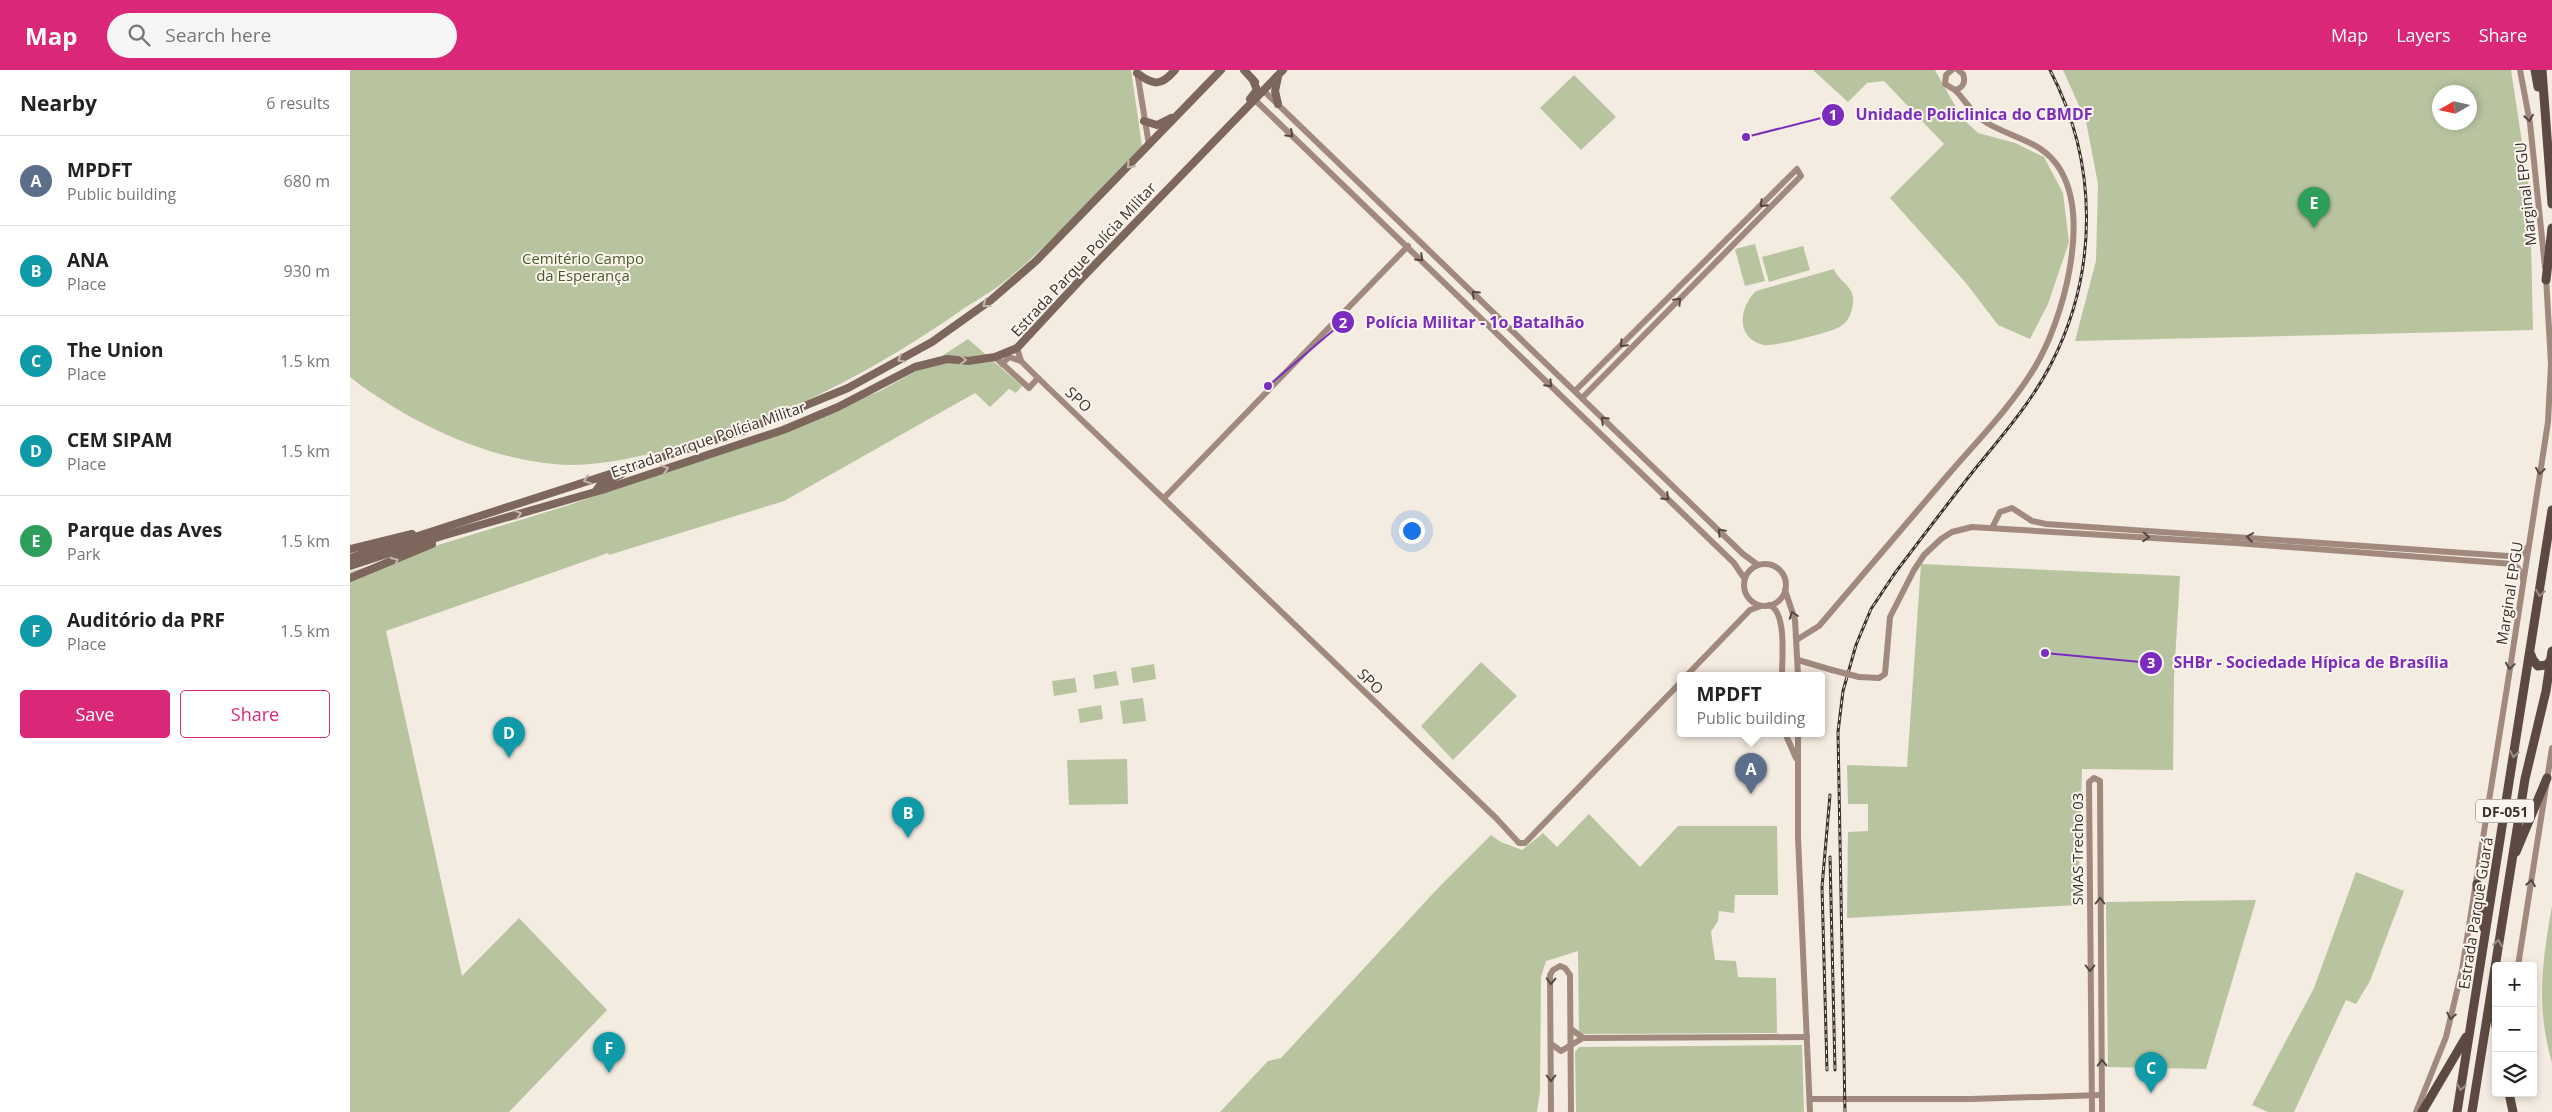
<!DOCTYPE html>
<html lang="en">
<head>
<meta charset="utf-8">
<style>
	:root { --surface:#fff; --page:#f6f6f6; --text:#222; --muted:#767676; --line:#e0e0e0; --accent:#db2777 }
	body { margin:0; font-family:"Open Sans",sans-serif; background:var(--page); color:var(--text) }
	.controls { position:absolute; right:15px; bottom:15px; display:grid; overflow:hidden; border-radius:5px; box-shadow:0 2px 8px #0003 }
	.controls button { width:45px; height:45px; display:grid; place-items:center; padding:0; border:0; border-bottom:1px solid var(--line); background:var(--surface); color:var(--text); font:25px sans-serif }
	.compass { position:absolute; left:2082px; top:15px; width:45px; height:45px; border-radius:50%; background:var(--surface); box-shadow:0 2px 8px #0003; rotate:261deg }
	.you { position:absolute; left:1061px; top:460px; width:18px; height:18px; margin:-12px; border:4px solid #fff; border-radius:50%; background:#1a73e8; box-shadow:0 0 0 8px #1a73e833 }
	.badge { display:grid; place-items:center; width:32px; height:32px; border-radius:50%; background:var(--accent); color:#fff; font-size:16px; font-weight:700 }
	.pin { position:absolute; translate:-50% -41px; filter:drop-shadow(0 1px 2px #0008) }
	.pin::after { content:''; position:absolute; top:26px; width:18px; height:15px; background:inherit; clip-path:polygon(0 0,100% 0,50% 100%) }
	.popup { position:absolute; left:1327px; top:602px; width:148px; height:65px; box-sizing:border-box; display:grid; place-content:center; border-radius:5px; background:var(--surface); filter:drop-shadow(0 1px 4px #0005); font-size:16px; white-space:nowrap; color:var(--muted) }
	.popup b { font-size:19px; color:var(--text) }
	.popup::after { content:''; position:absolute; left:50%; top:100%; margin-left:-10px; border:10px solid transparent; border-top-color:var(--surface) }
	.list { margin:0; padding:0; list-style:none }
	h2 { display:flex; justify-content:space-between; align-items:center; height:65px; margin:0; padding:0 20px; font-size:21px }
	h2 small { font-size:16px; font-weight:400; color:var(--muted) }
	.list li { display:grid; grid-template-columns:32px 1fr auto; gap:15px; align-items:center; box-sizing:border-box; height:90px; padding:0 20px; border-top:1px solid var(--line) }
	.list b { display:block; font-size:19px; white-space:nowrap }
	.list p { margin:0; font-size:16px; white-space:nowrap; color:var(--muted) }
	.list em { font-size:16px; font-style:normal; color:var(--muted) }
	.actions { display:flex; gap:10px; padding:15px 20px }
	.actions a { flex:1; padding:11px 0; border:1px solid var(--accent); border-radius:5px; text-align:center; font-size:18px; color:var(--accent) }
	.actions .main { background:var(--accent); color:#fff }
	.icon { flex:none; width:28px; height:28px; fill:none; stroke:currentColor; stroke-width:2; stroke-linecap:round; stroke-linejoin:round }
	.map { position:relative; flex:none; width:2202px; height:1042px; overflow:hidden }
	header { display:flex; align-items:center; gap:30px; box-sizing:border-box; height:70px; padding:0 25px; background:var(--accent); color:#fff }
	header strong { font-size:24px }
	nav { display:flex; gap:28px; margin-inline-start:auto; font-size:18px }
	.search { width:350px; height:45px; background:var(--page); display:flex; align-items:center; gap:12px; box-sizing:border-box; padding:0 18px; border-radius:28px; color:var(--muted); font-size:19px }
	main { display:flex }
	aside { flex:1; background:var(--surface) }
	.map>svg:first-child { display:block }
</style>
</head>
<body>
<header>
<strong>Map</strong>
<div class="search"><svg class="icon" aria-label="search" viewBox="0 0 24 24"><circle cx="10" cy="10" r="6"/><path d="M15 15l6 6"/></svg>Search here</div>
<nav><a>Map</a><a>Layers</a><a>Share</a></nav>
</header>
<main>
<aside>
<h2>Nearby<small>6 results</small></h2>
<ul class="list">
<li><span class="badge" style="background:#5c6f8a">A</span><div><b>MPDFT</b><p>Public building</p></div><em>680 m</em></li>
<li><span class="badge" style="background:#0f9aa8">B</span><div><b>ANA</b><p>Place</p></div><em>930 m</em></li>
<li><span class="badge" style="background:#0f9aa8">C</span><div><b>The Union</b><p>Place</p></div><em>1.5 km</em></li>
<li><span class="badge" style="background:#0f9aa8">D</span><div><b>CEM SIPAM</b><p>Place</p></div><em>1.5 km</em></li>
<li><span class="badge" style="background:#2e9e5b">E</span><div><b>Parque das Aves</b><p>Park</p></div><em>1.5 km</em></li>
<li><span class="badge" style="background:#0f9aa8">F</span><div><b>Auditório da PRF</b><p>Place</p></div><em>1.5 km</em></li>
</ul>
<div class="actions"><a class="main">Save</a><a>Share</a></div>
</aside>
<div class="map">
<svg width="2202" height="1042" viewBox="0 0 2202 1042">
	<rect width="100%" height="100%" fill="#f4ebe1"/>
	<g fill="#b8c4a0" fill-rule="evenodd">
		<path d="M0,0H781L792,76C748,120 706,169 659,208C645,220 628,229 613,239C516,307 407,363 290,386C262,392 232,397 204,394C133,388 55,350 0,307Z"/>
		<path d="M1463,0H1585L1612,48L1628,63L1665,73L1694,87L1713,123L1719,172L1698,234L1680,269L1648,255L1616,213L1540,128L1594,74L1534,11L1517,13L1498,32Z"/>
		<path d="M1713,0H2161L2180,125L2183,260L1725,271L1746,191L1748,114L1736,51ZM2120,22V52H2090V22Z"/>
		<path d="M1224,5L1266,47L1231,80L1190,38Z"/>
		<path d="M1405,174L1415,211L1395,216L1385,179Z"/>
		<path d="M1453,176L1460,200L1419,212L1412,187Z"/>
		<path d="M1484,199C1488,212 1505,215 1503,233C1502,242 1499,251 1491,256C1483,262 1423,277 1414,275C1385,269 1389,237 1406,221Z"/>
		<path d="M618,269L672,316L666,323L659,319L640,337L625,323L434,431L259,485L258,483L36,561L112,906L169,848L257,940L159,1042H0V502L216,436L419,367L530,321L586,290Z"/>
		<path d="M1571,494L1830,506L1824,607L1823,700L1732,699L1728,835L1497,848L1498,762L1518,761V734H1498L1497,695L1557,697Z"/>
		<path d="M1131,592L1167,626L1103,690L1071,656Z"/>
		<path d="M804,594L806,609L783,613L781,598Z"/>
		<path d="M766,601L769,615L745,619L743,605Z"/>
		<path d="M725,608L727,622L704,626L702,611Z"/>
		<path d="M793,628L796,651L773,654L770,631Z"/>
		<path d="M751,635L753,649L730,653L728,639Z"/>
		<path d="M777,689L778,734L719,735L717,690Z"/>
		<path d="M1239,744L1290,797L1328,756H1427L1428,825H1385L1384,843L1369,841L1368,851L1361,862L1365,890L1386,891L1388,907L1426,908L1427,963L1229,964L1228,881L1196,891L1191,907L1190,1021L1187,1042H870L918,991L931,988L1089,817L1141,765L1151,772L1172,780L1193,763L1207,777Z"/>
		<path d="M2006,802L2054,821L2020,911L2006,934L1996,930L1944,1042H1918L1902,1035L1964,918Z"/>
		<path d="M1906,830L1856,999L1758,997L1756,832Z"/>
		<path d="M2202,836V993C2186,938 2192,892 2202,836Z"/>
		<path d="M1452,975L1454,1042H1226L1225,982L1229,977Z"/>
	</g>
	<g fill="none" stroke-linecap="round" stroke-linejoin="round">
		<g stroke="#a18a7d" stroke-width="6">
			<path d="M1602,0L1596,5L1595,14L1605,20C1613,18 1616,12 1613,4L1608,0"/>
			<path d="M2170,0L2180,53L2195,197"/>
			<path d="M787,1L799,75"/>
			<path d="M914,21L1393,484L1408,495"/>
			<path d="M905,30L1384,493L1394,508"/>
			<path d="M667,278L671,291L688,308L1146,748L1169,773H1175L1331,612"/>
			<path d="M645,287L679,318L688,308"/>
			<path d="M652,294L659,287L671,291"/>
			<path d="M1225,321L1447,99L1451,106L1232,328"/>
			<path d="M814,428L1058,176"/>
			<path d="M1642,458L1650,442L1662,438L1682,451L1696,454L2158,486L2172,484L2178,477"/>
			<circle cx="1415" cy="515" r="21"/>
			<path d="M1435,520L1445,550L1448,605"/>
			<path d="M1419,535C1437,541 1432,589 1432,605"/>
			<path d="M1448,569L1469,556C1512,506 1554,456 1597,406C1627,371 1661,337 1685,297C1713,250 1740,152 1711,101C1694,71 1664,69 1637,53C1623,45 1616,31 1605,20"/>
			<path d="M1448,590L1482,600"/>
			<path d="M1337,605L1400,540L1411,536"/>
			<path d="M1509,607L1529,608L1535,604L1540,547L1564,500L1574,485L1591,469L1602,462L1622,457L1886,473L2163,494L2168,498L2173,509"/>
			<path d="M1435,663L1446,688"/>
			<path d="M1448,663V767L1460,1042"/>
			<path d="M2168,896L2202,678"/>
			<path d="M1221,959L1233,968L1457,967"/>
			<path d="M1201,974L1211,981L1233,968"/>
			<path d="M1460,1029H1621L1752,1025"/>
			<path d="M1201,1042L1200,905L1203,900L1210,896L1215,898L1220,905L1221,1042"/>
			<path d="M1742,1042L1739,712L1744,708L1750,711L1752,1042"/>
			<path d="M2066,1042L2096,967L2112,900L2159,605L2198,352L2201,294L2196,207"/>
		</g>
		<g stroke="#7d675c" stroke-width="8">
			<path d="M894,0L905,12"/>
			<path d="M787,3C804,16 811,16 825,0"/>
			<path d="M928,7L925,21L928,34"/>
			<path d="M900,29L907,20L903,10"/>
			<path d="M794,51L807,55L821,48"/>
			<path d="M246,421L250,415L272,404"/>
			<path d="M0,479L62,464"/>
			<path d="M0,488L393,361L498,318L582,272L641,230L686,191L871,0"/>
			<path d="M0,496L92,466L252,420L433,360L488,337L565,297L597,289L618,291L645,287L667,278L732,208L933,0"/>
			<path d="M0,508L82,474"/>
		</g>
		<g stroke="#5c4a42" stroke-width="9">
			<path d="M2185,0L2188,17"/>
			<path d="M2192,0L2202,134"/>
			<path d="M2196,210L2202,158"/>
			<path d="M2181,585L2183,590L2188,596L2197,595L2200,591"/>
			<path d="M2166,782L2197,708"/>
			<path d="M2127,814L2134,858"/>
			<path d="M2143,925L2146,957"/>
			<path d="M2159,1023L2163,1042"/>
			<path d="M2072,1042L2116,967"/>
			<path d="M2107,1042L2202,440"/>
			<path d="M2122,1042L2175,709L2196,621L2202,581"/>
		</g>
		<g stroke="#3b302b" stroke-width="3">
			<g id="rail">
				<path d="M1480,787L1485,1000"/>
				<path d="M1477,1000L1472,817L1480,725"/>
				<path d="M1495,1042L1488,662L1493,621L1506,575L1521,539L1545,503C1570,470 1595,437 1621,404C1649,369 1680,335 1701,294C1749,201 1748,92 1700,0"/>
			</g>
		</g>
		<use href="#rail" stroke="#fbf5ee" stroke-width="1" stroke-dasharray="4" stroke-linecap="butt"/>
		<path stroke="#a18a7d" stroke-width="6" d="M1482,600L1509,607"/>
	</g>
	<defs><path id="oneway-chevron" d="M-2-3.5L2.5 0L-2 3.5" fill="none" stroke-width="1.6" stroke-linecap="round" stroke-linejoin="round" transform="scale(1.25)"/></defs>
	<g stroke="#544640">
		<use href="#oneway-chevron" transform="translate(2179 48) rotate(81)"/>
		<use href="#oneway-chevron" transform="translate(940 64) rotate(43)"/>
		<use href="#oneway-chevron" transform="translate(1413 134) rotate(135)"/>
		<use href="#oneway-chevron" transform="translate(1070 188) rotate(44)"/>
		<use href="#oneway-chevron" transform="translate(1125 224) rotate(-136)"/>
		<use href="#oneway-chevron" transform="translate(1328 231) rotate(-46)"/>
		<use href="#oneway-chevron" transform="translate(1273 274) rotate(135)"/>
		<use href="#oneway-chevron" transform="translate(1199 314) rotate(46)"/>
		<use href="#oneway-chevron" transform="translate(1254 350) rotate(-136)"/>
		<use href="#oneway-chevron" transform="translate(2190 401) rotate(98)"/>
		<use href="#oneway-chevron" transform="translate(1316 427) rotate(43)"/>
		<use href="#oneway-chevron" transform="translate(1371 462) rotate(-135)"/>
		<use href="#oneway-chevron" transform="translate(1796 467) rotate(4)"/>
		<use href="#oneway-chevron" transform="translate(1900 467) rotate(-172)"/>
		<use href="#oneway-chevron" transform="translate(1443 545) rotate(-108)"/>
		<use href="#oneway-chevron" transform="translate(2160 596) rotate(98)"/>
		<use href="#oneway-chevron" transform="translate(2181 813) rotate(-80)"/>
		<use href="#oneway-chevron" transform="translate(1750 831) rotate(-90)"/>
		<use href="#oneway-chevron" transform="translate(1740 898) rotate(90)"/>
		<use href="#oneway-chevron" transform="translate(1201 911) rotate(92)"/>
		<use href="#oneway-chevron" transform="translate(2101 946) rotate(103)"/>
		<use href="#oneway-chevron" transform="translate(1752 993) rotate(-91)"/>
		<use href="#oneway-chevron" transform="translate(1201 1008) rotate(90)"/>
	</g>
	<g stroke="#c2b5ac">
		<use href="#oneway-chevron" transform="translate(780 95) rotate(133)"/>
		<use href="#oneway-chevron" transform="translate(636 234) rotate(143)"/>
		<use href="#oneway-chevron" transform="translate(551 289) rotate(151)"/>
		<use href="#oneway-chevron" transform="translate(613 290) rotate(1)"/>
		<use href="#oneway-chevron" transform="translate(315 399) rotate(-18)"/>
		<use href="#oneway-chevron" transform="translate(237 410) rotate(162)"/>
		<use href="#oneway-chevron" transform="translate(168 444) rotate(-17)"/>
		<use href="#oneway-chevron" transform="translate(45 491) rotate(-24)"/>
	</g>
	<g stroke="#9c8e87">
		<use href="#oneway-chevron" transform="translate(2190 523) rotate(99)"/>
		<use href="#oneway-chevron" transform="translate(2164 684) rotate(99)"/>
		<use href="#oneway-chevron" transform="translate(2148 873) rotate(-81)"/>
		<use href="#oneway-chevron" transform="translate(2111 1017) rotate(99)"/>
	</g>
	<g text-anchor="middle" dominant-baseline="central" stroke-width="4" stroke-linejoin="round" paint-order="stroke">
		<rect fill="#fbf5ee" stroke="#756b66" stroke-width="1" x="2126" y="729.5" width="58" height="23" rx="4"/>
		<g font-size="14" font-weight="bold" fill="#3b302b">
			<text x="2155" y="741">DF-051</text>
		</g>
		<g font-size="15" fill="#3b302b" stroke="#fbf5ee">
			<text transform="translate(2175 124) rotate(-96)">Marginal EPGU</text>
			<text transform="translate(733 189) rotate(-47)">Estrada Parque Polícia Militar</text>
			<text transform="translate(729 329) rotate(43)">SPO</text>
			<text transform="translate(358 369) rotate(-19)">Estrada Parque Polícia Militar</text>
			<text transform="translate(2159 523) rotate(-81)">Marginal EPGU</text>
			<text transform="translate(1021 611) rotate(44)">SPO</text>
			<text transform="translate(1727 779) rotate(-90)">SMAS Trecho 03</text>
			<text transform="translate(2125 843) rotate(-81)">Estrada Parque Guará</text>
		</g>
		<g font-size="15" fill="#4a5a2e" stroke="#fbf5ee">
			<text x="233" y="188">Cemitério Campo<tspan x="233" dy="17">da Esperança</tspan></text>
		</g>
	</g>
	<path fill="none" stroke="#7b2cbf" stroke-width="2" d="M1396 67L1483 45M918 316L993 252M1695 583L1801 593"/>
	<g fill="#7b2cbf" stroke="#fbf5ee" stroke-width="2">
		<circle cx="1396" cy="67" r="5"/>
		<circle cx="918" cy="316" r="5"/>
		<circle cx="1695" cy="583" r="5"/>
		<circle cx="1483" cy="45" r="12"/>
		<circle cx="993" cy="252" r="12"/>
		<circle cx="1801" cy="593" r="12"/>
	</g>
	<g font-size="15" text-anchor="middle" font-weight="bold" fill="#fff">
		<text x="1483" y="50">1</text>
		<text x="993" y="258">2</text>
		<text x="1801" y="598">3</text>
	</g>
	<g font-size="16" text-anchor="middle" font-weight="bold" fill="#7b2cbf" stroke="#fbf5ee" stroke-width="4" stroke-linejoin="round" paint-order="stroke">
		<text x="1624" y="50">Unidade Policlinica do CBMDF</text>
		<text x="1125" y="258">Polícia Militar - 1o Batalhão</text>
		<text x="1961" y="598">SHBr - Sociedade Hípica de Brasília</text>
	</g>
</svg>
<div class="controls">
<button>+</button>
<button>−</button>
<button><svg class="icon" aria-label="layers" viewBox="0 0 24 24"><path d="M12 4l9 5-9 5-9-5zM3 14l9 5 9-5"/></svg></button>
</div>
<svg class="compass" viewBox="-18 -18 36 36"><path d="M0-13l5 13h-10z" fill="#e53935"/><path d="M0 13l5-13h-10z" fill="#767676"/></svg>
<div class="you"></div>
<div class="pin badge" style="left:1401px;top:724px;background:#5c6f8a">A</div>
<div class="popup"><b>MPDFT</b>Public building</div>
<div class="pin badge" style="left:558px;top:768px;background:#0f9aa8">B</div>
<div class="pin badge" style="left:1801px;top:1023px;background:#0f9aa8">C</div>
<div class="pin badge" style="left:159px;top:688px;background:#0f9aa8">D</div>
<div class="pin badge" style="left:1964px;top:158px;background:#2e9e5b">E</div>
<div class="pin badge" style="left:259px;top:1003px;background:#0f9aa8">F</div>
</div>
</main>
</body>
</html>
